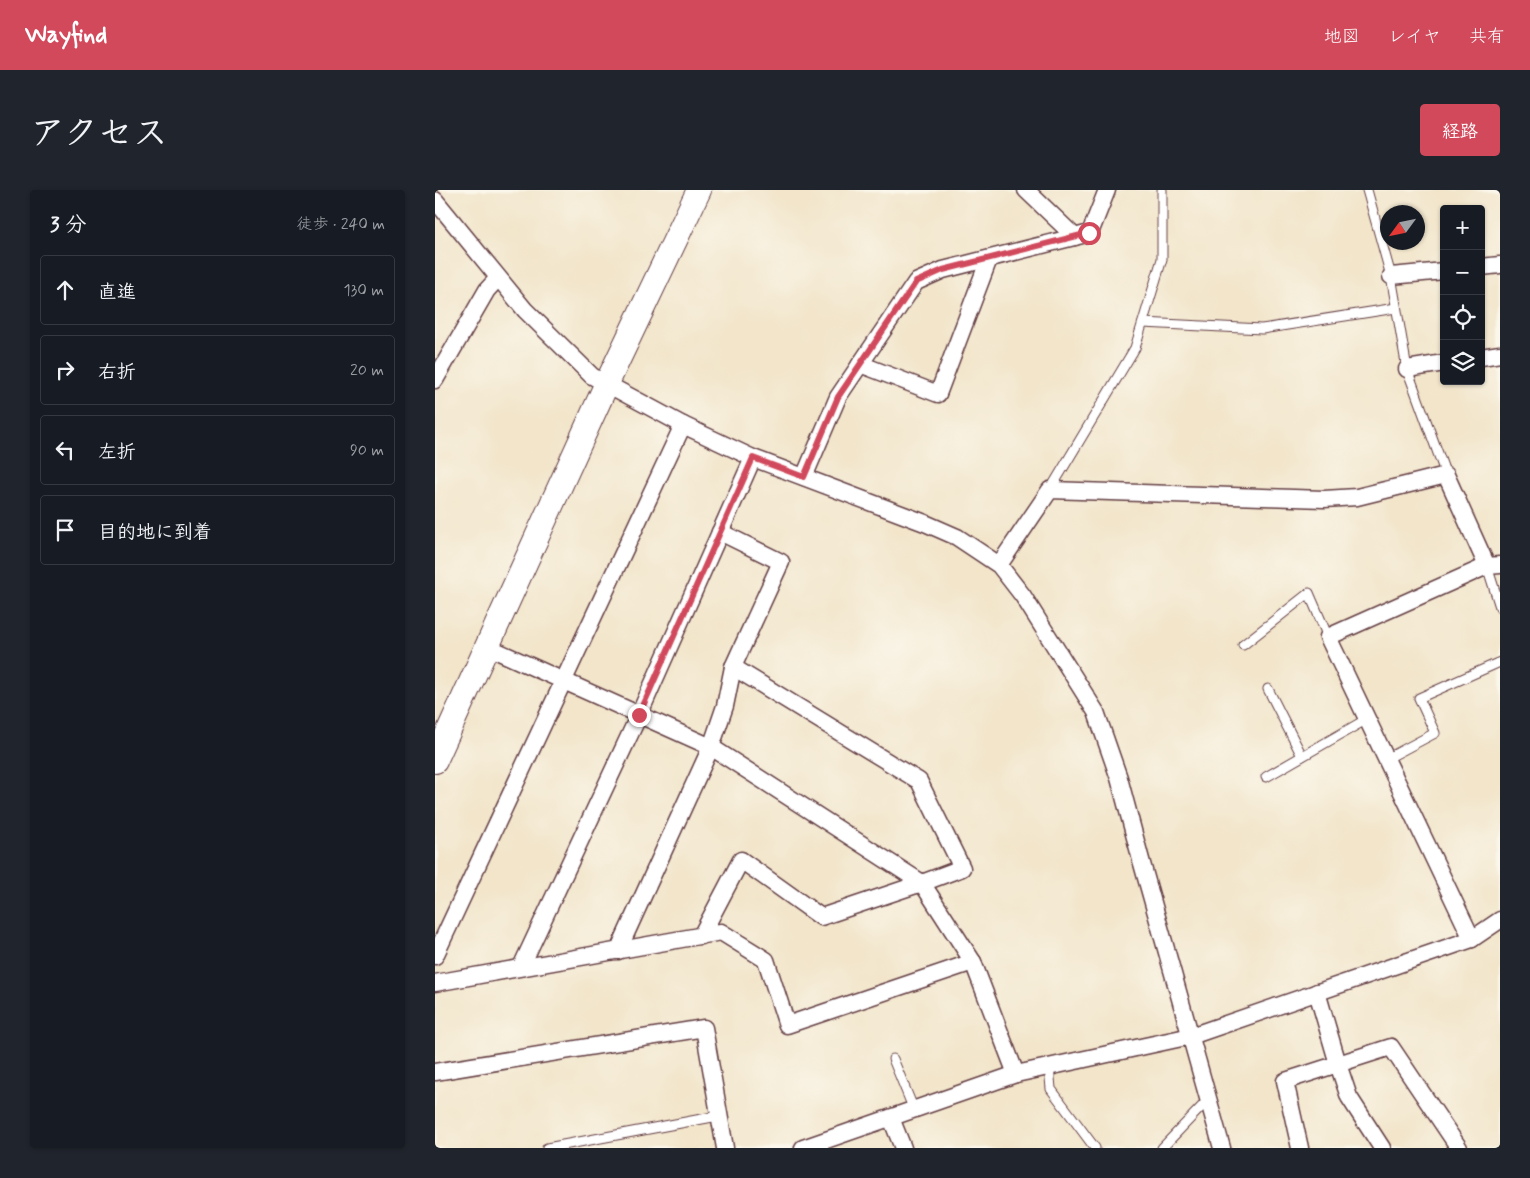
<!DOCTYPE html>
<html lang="ja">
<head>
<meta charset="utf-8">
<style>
	:root { --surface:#171b24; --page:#20242c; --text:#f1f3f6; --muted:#9ea1a6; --line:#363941; --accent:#d1495b }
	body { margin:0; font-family:Mynerve,"Klee One",sans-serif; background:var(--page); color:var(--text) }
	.controls { position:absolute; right:15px; top:15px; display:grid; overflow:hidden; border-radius:5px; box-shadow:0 1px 4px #0004 }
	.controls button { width:45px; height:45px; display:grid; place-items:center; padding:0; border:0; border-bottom:1px solid var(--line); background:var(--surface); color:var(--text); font:25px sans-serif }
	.compass { position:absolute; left:945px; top:15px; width:45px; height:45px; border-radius:50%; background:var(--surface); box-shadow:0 1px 4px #0004; rotate:237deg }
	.stop { position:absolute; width:15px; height:15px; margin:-11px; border:4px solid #d1495b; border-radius:50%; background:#fff }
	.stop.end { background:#d1495b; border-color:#fff; box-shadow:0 1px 5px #0008 }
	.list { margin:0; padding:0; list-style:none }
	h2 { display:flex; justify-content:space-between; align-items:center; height:65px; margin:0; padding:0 20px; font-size:21px }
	h2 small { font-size:16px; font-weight:400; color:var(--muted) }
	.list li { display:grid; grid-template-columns:32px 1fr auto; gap:15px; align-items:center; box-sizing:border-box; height:70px; margin:0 10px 10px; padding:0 10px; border:1px solid var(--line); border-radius:5px }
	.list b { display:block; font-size:19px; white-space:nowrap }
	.list em { font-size:16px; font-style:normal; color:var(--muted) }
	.icon { flex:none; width:28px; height:28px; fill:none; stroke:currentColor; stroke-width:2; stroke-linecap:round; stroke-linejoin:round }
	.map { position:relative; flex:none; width:1065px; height:958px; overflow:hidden; border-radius:5px }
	header { display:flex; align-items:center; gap:30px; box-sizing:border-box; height:70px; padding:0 25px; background:var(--accent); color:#fff }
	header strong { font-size:24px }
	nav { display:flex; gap:28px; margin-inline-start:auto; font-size:18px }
	.intro { display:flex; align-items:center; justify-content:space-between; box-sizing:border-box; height:120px; padding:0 30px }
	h1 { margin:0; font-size:35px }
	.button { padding:12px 22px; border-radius:5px; background:var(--accent); color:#fff; font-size:18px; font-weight:700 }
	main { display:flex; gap:30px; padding:0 30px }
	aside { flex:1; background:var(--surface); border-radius:5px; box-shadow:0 1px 4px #0004 }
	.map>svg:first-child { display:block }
</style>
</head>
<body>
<header>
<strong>Wayfind</strong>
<nav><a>地図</a><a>レイヤ</a><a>共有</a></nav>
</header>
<div class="intro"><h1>アクセス</h1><a class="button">経路</a></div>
<main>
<aside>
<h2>3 分<small>徒歩 · 240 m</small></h2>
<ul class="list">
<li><svg class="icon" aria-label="ahead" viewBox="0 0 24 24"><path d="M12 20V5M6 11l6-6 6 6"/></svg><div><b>直進</b></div><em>130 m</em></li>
<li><svg class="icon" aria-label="right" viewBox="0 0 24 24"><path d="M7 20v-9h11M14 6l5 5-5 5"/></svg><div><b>右折</b></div><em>20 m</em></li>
<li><svg class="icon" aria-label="left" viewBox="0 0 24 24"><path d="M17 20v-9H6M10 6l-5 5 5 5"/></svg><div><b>左折</b></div><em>90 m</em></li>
<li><svg class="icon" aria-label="arrive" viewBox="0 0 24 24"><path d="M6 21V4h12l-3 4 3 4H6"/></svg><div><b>目的地に到着</b></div></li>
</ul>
</aside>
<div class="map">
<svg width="1065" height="958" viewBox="0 0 1065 958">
	<rect width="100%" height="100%" fill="#fbf7ec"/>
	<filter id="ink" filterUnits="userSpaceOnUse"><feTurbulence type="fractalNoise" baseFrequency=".02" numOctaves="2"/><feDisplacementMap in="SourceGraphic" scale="10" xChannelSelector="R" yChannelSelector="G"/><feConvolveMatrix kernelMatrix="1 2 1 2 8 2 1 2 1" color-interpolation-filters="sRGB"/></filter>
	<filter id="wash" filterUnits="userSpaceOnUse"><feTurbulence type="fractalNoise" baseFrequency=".0096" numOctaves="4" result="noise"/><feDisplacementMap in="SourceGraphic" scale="20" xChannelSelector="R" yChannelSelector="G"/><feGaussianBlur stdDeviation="1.12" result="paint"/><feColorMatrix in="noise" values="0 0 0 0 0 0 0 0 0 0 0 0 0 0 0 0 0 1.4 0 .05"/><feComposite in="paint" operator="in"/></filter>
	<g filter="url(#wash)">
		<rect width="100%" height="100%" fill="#f2e5ca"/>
	</g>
	<g filter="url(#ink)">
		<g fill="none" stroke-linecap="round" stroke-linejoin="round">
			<g stroke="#633d43" stroke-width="11">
				<g id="lane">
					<path d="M932,0L956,86L972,179L1011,285"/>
					<path d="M708,133L827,139L961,118"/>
					<path d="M615,300L700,158L727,69V0"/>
					<path d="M1052,376L1065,417"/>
					<path d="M808,455L874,403L893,447"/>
					<path d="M833,499L867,566"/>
					<path d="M951,569L1000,543L984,508L1065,472"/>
					<path d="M831,587L932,529"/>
					<path d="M458,869L479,920"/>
					<path d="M614,876L616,899L660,958"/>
					<path d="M112,958L283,926"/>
					<path d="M727,958L774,909"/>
				</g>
			</g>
			<g stroke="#633d43" stroke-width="19">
				<g id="street">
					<path d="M591,0L640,47"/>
					<path d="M0,10L90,120L157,186L248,235L318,268L490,333L522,347L564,375L588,406L661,522L684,588L706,670L787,958"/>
					<path d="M1046,77L1065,75"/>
					<path d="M956,86L1009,81"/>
					<path d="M1046,167L1065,164"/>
					<path d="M425,174L503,204L554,69"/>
					<path d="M972,179L1009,173"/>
					<path d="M0,190L52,100L63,88"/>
					<path d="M369,287L403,207L481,92L508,80L655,43L672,0"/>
					<path d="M564,375L615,300L889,309L922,307L1011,285L1052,376"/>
					<path d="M53,457L276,557L487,693L538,772L581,884"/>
					<path d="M266,746L306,670L386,727L487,693L527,678L484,591L298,477L346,372L285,342"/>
					<path d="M1037,749L893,447L1052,376L1065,375"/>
					<path d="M183,761L276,557L290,516L298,477"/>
					<path d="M0,766L248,235"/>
					<path d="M86,777L204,525L318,268"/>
					<path d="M0,793L286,742L331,770L352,835L538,772"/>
					<path d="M882,802L903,874L914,907L947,958"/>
					<path d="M0,882L269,838L290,958"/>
					<path d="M456,928L468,958"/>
					<path d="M368,958L581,884L756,846L1037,749L1065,730"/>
					<path d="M865,958L850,891L956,857L1024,958"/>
				</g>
			</g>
			<g stroke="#633d43" stroke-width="26">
				<path id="secondary" d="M0,571L172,193L264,0"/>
			</g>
			<use href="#lane" stroke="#fff" stroke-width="9"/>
			<use href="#street" stroke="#fff" stroke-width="16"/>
			<use href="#secondary" stroke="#fff" stroke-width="24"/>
		</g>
	</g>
	<g fill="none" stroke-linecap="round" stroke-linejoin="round" filter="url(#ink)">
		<path stroke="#d1495b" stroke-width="6" d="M204,525L318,268L369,287L403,207L481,92L508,80L654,43"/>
	</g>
</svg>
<div class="controls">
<button>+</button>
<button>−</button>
<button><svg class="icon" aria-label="locate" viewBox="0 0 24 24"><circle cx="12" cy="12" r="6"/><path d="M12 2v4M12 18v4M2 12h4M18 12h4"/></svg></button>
<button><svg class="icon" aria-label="layers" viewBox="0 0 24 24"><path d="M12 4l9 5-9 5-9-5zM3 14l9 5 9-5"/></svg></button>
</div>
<svg class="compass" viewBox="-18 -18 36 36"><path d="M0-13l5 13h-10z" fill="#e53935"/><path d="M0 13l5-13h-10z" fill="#9ea1a6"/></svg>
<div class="stop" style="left:654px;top:43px"></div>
<div class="stop end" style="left:204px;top:525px"></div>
</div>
</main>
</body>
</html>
